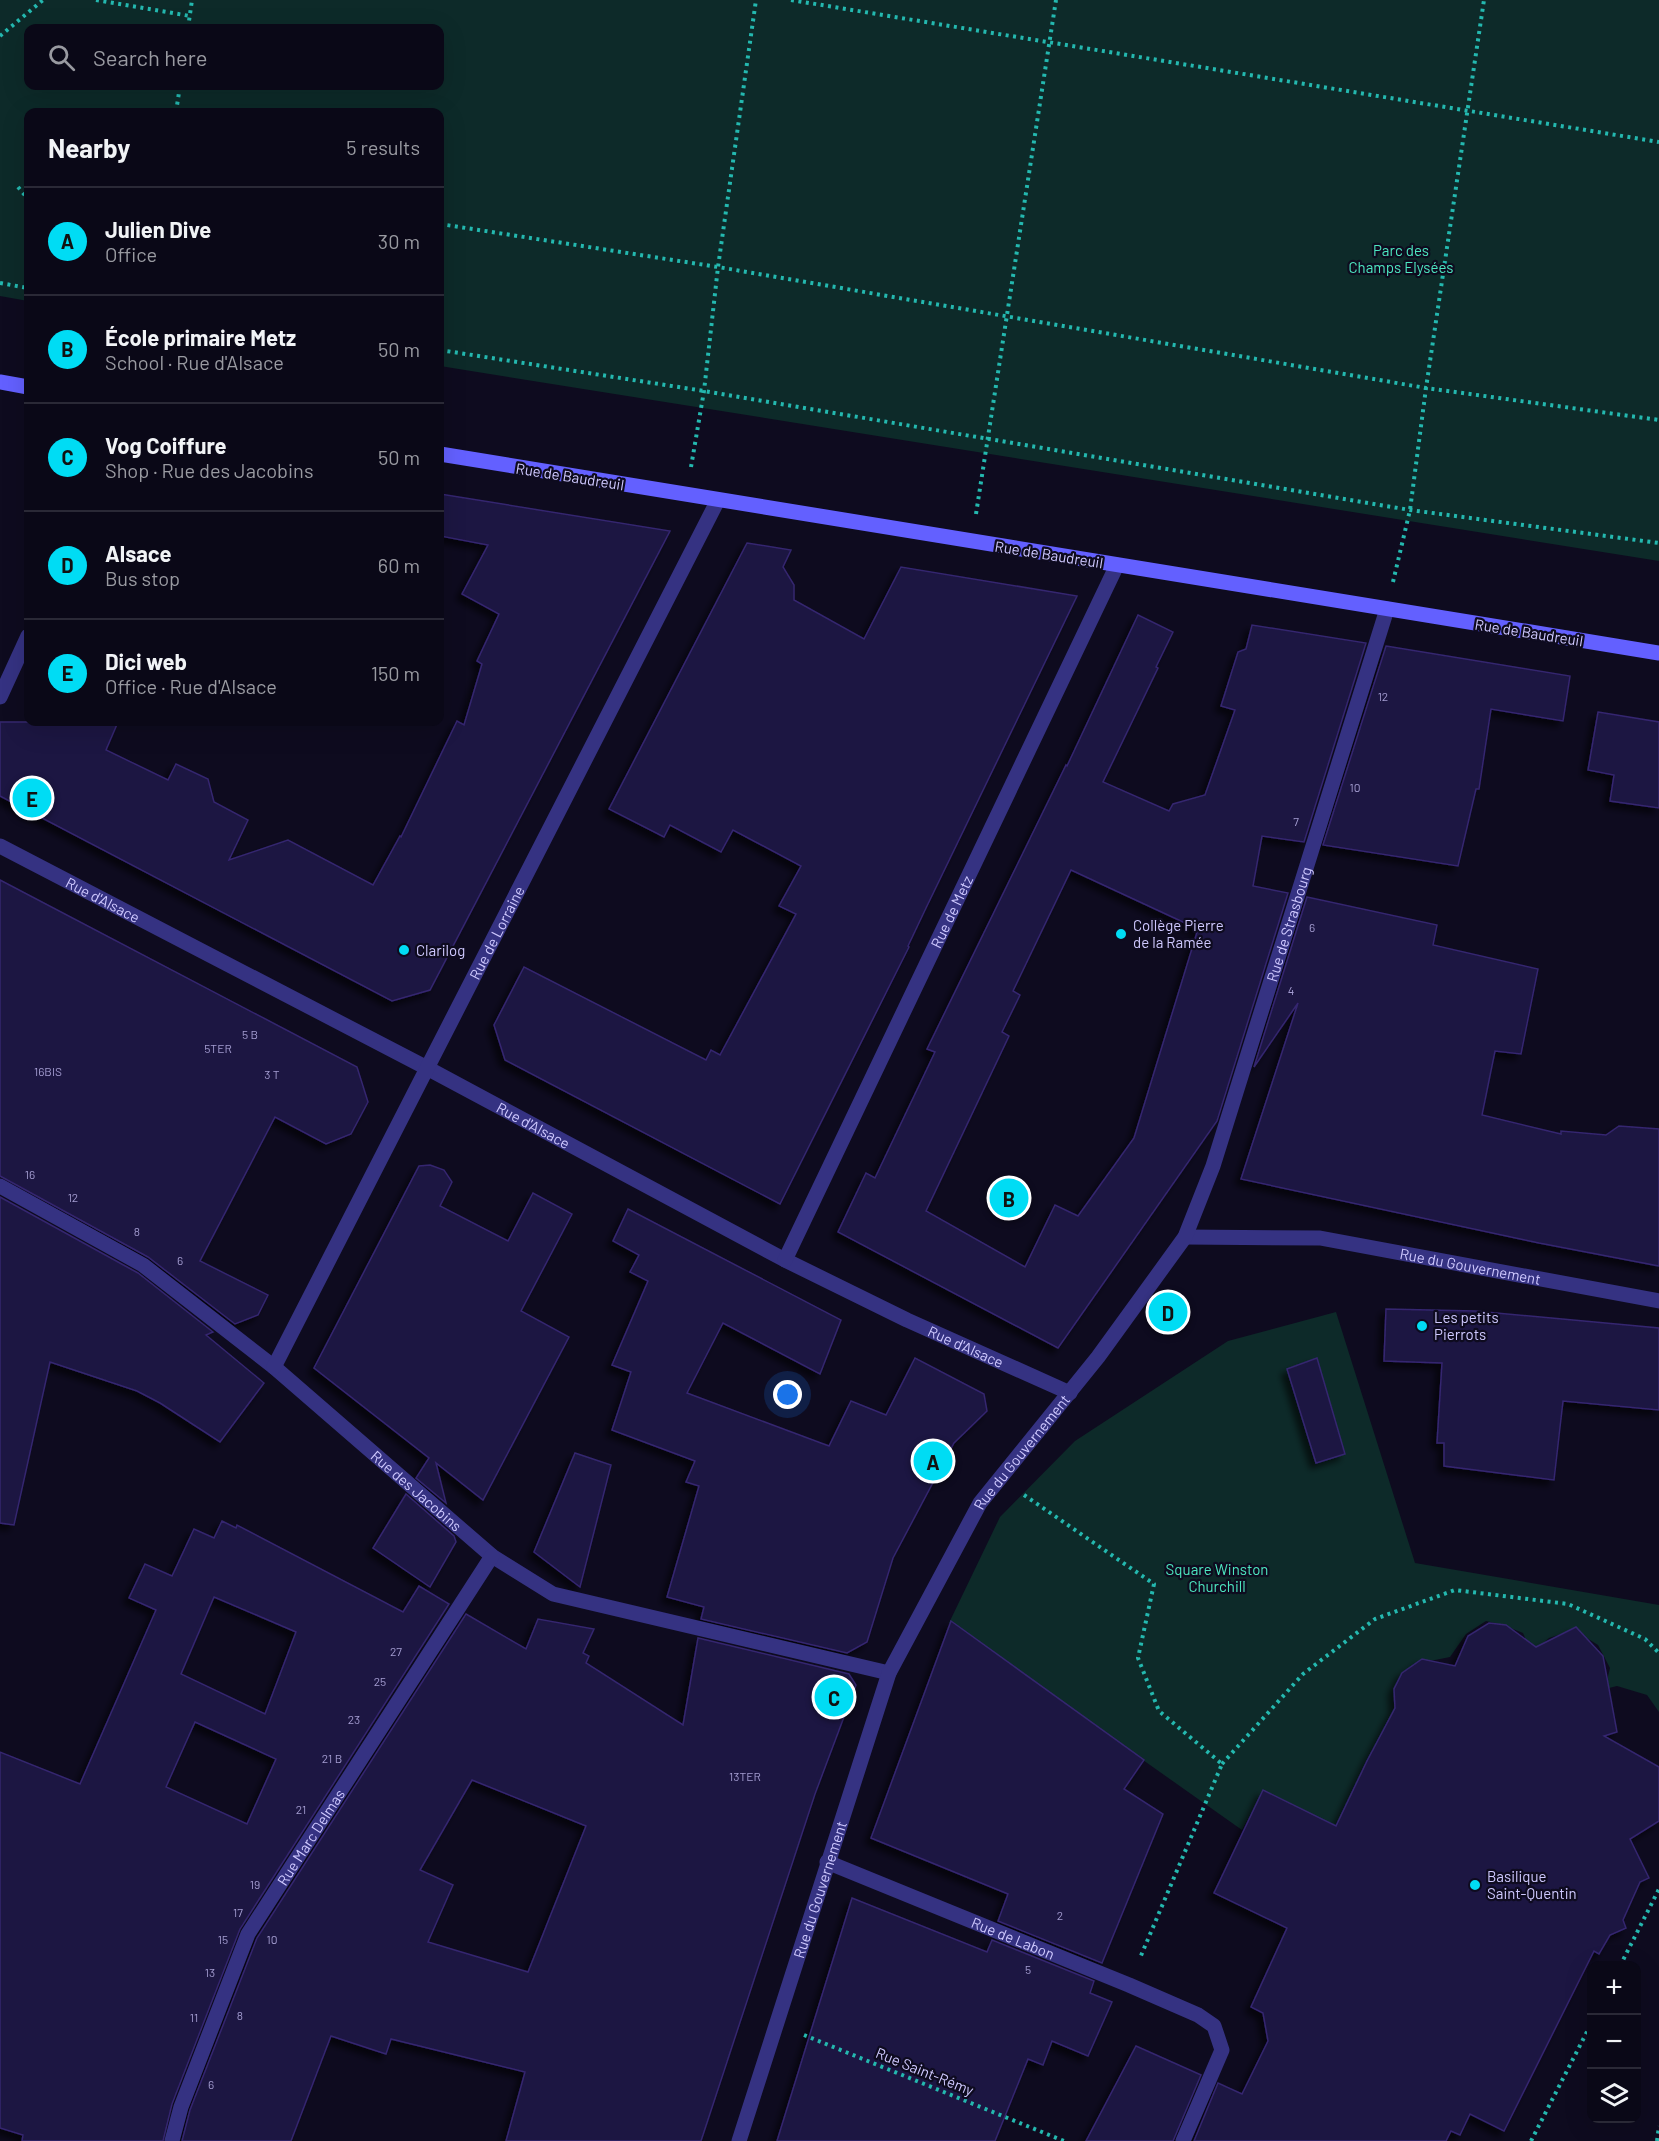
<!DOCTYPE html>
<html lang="en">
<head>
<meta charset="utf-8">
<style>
	:root { --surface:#0a0817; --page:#131120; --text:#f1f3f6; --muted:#999aa1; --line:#2a2936; --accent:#00dcf4 }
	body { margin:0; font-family:Barlow,sans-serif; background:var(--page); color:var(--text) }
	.controls { position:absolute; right:18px; bottom:18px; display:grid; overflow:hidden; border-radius:12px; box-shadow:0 6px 24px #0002 }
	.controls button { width:54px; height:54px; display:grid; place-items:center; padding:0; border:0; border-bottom:2px solid var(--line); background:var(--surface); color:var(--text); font:30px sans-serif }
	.you { position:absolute; left:788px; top:1395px; width:21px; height:21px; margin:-15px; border:4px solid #fff; border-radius:50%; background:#1a73e8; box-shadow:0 0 0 9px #1a73e833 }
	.badge { display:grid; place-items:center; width:39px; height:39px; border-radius:50%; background:var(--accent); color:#111; font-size:20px; font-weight:700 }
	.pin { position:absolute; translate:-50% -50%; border:3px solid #fff; box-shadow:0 2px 6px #0006 }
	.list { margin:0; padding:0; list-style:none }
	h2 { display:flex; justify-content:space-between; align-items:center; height:78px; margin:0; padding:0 24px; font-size:26px }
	h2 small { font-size:20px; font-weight:400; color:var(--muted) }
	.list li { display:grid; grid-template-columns:39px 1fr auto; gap:18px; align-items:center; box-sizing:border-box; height:108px; padding:0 24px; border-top:2px solid var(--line) }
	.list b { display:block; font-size:22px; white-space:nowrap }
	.list p { margin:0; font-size:20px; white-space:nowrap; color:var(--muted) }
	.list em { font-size:20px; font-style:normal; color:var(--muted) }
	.icon { flex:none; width:33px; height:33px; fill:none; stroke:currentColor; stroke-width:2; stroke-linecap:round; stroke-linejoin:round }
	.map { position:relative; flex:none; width:1659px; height:2141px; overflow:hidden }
	.search { position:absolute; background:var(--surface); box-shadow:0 6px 24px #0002; left:24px; top:24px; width:420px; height:66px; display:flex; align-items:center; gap:15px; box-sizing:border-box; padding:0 21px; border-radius:12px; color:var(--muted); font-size:22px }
	.panel { position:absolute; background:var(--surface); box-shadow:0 6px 24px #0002; left:24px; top:108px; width:420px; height:618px; border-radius:12px }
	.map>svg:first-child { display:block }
</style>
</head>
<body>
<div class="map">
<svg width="1659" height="2141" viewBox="0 0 1659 2141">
	<defs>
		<filter id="shadow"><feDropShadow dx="-5.5" dy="5.5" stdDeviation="3" flood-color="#0009"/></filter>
	</defs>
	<rect width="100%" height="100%" fill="#0e0b1f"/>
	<g fill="#0d2a29" fill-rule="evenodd">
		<path d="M0,0H1659V561L440,366V112H28V301L0,296ZM440,28V86H28V28Z"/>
		<path d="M1336,1312L1415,1563L1659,1605V1712L1647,1695L1617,1686L1605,1689L1610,1668L1598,1645L1574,1630L1549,1638L1532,1653L1523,1633L1503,1625L1486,1621L1466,1634L1450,1657L1415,1664L1397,1682L1401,1698L1394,1699L1395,1703L1402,1704L1362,1795L1352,1792L1336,1826L1263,1792L1242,1830L949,1623L1000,1517L1075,1441L1228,1341Z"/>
	</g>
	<g fill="#1e1542" stroke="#34266f" stroke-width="1.5" fill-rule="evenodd" filter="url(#shadow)">
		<path d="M440,494L670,531L430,990L392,1001L0,796V722H118L106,750L168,780L176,764L208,779L214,802L248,820L229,860L288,840L373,885L400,836L401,837L457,721L464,725L482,664L477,661L499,614L462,594L488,545L440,536Z"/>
		<path d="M747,543L791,550L783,567L794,585V600L864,639L901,567L1077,596L926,908L908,946L909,947L780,1204L505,1060L494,1025L524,967L706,1060L711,1050L720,1055L796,914L779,906L801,866L733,830L721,852L670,825L664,837L609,809Z"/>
		<path d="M1138,615L1173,632L1156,667L1158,668L1103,782L1169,811L1173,804L1205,795L1235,710L1221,706L1238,652L1246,649L1252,625L1366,643L1304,842L1262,836L1253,886L1288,893L1217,1121L1058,1348L838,1232L866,1173L875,1178L935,1052L927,1049L1066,765L1067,766ZM1071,870L1198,929L1134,1138L1078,1216L1055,1205L1025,1267L926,1211L1009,1036L1002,1032L1020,995L1013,991Z"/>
		<path d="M1386,646L1570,676L1563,721L1491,709L1479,789H1476L1458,866L1323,845Z"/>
		<path d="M1598,712L1659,722V808L1610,801L1614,775L1588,770Z"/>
		<path d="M0,880L357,1067L368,1102L351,1134L326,1144L275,1117L200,1261L268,1295L258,1315L235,1324L148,1257L0,1176Z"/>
		<path d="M1307,897L1437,925L1433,945L1538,969L1521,1054L1495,1051L1482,1115L1561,1134V1131L1606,1135L1619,1126L1659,1129V1266L1539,1243L1241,1179L1298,1003L1254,1067Z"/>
		<path d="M430,1165L444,1170L452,1182L440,1206L508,1241L533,1193L572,1214L521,1311L569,1337L483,1500L436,1463L446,1503L416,1478L429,1458L314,1368L419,1166Z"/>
		<path d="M0,1197L138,1273L213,1332L206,1335L264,1383L220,1442L160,1403L137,1391L50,1362L14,1525L0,1523Z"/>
		<path d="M628,1209L841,1320L820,1374L723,1323L687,1393L829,1446L851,1401L886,1415L915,1358L984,1394L987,1411L954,1443L893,1558L867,1642L847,1653L701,1619L704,1607L667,1597L699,1486L686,1482L695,1461L612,1430L631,1372L612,1365L648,1281L630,1272L639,1255L613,1241Z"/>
		<path d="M1386,1309L1475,1311L1659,1328V1410L1563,1401L1554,1480L1444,1466V1443H1437L1442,1363L1384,1361Z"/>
		<path d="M1317,1358L1345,1454L1316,1463L1287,1369Z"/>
		<path d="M575,1453L611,1465L580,1587L534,1552Z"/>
		<path d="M406,1494L454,1536L456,1542L430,1587L373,1548Z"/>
		<path d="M222,1521L236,1528L237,1525L403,1612L419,1586L449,1604L240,1929L172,2104L163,2141H22L23,2135L0,2128V1752L80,1784L156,1610L129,1598L145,1564L172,1576L194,1529L214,1538ZM214,1597L296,1632L265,1714L181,1674ZM195,1722L276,1759L247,1824L166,1787Z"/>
		<path d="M466,1614L526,1649L538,1619L594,1629L583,1653L589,1656L586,1663L683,1725L698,1638L849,1674L856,1685L815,1794L701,2141H506L525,2072L391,2039L386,2054L331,2036L291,2141H182L190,2110L257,1938ZM472,1780L586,1826L528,1972L428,1942L453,1885L420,1870Z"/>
		<path d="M951,1621L1144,1760L1124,1789L1163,1814L1102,1963L998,1921L1008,1894L871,1838Z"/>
		<path d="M1489,1623L1506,1625L1536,1647L1576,1627L1603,1656L1617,1732L1604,1736L1659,1767V1821L1630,1839L1649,1878L1640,1882L1623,1920L1626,1928L1610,1935L1599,1954L1594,1951L1504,2131L1470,2114L1460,2135L1451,2131L1446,2141H1194L1218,2083L1242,2094L1268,2041L1263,2013L1251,2007L1287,1928L1214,1893L1263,1790L1336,1826L1367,1761L1395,1708L1394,1689L1402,1673L1422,1659L1455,1666L1468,1636Z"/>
		<path d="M852,1898L987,1952L992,1940L1094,1981L1090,1993L1112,2002L1088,2056L1052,2041L1043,2065L1028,2059L995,2141H777Z"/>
		<path d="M1136,2046L1201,2075L1173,2141H1086Z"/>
	</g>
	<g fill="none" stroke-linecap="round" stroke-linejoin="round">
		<g stroke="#24b8af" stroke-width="4" stroke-dasharray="3 4.5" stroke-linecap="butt">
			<path d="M96,0L190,16"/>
			<path d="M791,0L1659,142"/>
			<path d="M188,28L192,0"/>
			<path d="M0,36L43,0"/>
			<path d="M176,112L180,86"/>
			<path d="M18,187L28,199"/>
			<path d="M440,224L718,267L1426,388L1659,420"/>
			<path d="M0,283L28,288"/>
			<path d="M440,350L704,391L1410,510L1659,543"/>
			<path d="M691,467L704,391L718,267L756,0"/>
			<path d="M976,514L1056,0"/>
			<path d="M1393,582L1410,510L1426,388L1484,0"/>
			<path d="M1024,1495L1154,1584L1138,1658L1159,1711L1222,1764L1140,1958"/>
			<path d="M1222,1764L1303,1674L1375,1619L1455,1590L1568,1604L1645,1639L1659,1653"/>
			<path d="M1620,1966L1659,1889"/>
			<path d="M804,2035L1064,2141"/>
			<path d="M1531,2141L1592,2022"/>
			<path d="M1657,2141L1659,2126"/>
		</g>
		<g stroke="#353282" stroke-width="15">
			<path d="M0,697L28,636"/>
			<path id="s1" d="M0,846L427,1068L785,1260L907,1320L1070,1393"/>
			<path id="s2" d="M0,1186L143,1265L274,1367L492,1556L553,1594L889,1673"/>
			<path id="s3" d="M1185,1237L1320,1238L1659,1301"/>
			<path id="s4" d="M785,1260L1117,565"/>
			<path id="s5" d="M274,1367L718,500"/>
			<path id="s6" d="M827,1862L1129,1985L1198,2015L1214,2026L1222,2050L1183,2141"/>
			<path id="s7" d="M172,2141L181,2107L248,1934L492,1556"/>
			<path id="s8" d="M739,2141L889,1673L980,1503L1098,1357L1185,1237L1213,1166L1387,609"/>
		</g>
		<g stroke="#6360ff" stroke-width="15">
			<path d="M0,382L28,387"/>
			<path d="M440,454L1659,653"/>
		</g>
	</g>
	<g fill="#00dcf4" stroke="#0e0b1f" stroke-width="2">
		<circle cx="1121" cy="934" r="6"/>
		<circle cx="404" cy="950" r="6"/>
		<circle cx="1422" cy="1326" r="6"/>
		<circle cx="1475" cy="1885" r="6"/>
	</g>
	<g text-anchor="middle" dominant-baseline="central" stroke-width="4.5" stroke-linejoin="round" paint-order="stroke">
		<g font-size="12" fill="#a39cd0">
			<text x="1383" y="696">12</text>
			<text x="1355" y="787">10</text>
			<text x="1296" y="821">7</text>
			<text x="1312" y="927">6</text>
			<text x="1291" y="990">4</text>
			<text x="250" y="1034">5 B</text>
			<text x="218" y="1048">5TER</text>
			<text x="48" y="1071">16BIS</text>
			<text x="272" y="1074">3 T</text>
			<text x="30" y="1174">16</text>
			<text x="73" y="1197">12</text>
			<text x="137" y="1231">8</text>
			<text x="180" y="1260">6</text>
			<text x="396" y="1651">27</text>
			<text x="380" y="1681">25</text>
			<text x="354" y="1719">23</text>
			<text x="332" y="1758">21 B</text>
			<text x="745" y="1776">13TER</text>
			<text x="301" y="1809">21</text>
			<text x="255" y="1884">19</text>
			<text x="238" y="1912">17</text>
			<text x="1060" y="1915">2</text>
			<text x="223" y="1939">15</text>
			<text x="272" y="1939">10</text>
			<text x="1028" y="1969">5</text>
			<text x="210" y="1972">13</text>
			<text x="240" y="2015">8</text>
			<text x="194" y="2017">11</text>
			<text x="211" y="2084">6</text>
		</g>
		<g font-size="15" fill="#4de7c0" stroke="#0e0b1f">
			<text x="1401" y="250">Parc des<tspan x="1401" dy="17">Champs Elysées</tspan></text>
			<text x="1217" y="1569">Square Winston<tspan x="1217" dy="17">Churchill</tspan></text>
		</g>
		<g font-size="15" fill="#cfc9ff" stroke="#0e0b1f">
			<text transform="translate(570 476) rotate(9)">Rue de Baudreuil</text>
			<text transform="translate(1049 554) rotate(9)">Rue de Baudreuil</text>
			<text transform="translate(1529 632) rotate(9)">Rue de Baudreuil</text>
			<text stroke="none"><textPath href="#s1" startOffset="116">Rue d'Alsace</textPath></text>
			<text stroke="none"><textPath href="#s4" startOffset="386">Rue de Metz</textPath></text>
			<text stroke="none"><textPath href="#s8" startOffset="1350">Rue de Strasbourg</textPath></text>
			<text stroke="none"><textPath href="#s5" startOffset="488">Rue de Lorraine</textPath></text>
			<text stroke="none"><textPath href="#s1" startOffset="602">Rue d'Alsace</textPath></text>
			<text stroke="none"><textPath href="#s3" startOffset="288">Rue du Gouvernement</textPath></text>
			<text stroke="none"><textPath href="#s1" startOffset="1088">Rue d'Alsace</textPath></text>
			<text stroke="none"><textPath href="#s8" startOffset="750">Rue du Gouvernement</textPath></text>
			<text stroke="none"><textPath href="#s2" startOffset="518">Rue des Jacobins</textPath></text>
			<text stroke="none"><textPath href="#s7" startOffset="336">Rue Marc Delmas</textPath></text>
			<text stroke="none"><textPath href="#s8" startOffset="264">Rue du Gouvernement</textPath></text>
			<text stroke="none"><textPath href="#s6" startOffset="201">Rue de Labon</textPath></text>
			<text transform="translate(925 2071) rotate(22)">Rue Saint-Rémy</text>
		</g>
		<g font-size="15" fill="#cfc9ff" stroke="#0e0b1f" text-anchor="start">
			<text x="1133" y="925">Collège Pierre<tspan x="1133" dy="17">de la Ramée</tspan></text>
			<text x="416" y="950">Clarilog</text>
			<text x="1434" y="1317">Les petits<tspan x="1434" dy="17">Pierrots</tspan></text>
			<text x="1487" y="1876">Basilique<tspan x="1487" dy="17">Saint-Quentin</tspan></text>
		</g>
	</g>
</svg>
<div class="controls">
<button>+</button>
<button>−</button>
<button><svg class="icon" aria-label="layers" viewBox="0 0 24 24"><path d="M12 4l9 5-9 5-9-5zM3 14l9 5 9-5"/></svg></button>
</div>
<div class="you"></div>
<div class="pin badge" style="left:933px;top:1461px">A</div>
<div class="pin badge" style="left:1009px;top:1198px">B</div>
<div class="pin badge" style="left:834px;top:1697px">C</div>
<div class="pin badge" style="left:1168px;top:1312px">D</div>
<div class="pin badge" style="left:32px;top:798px">E</div>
<div class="search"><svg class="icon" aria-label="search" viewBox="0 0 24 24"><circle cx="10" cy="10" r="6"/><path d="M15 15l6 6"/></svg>Search here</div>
<section class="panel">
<h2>Nearby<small>5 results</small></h2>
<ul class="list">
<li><span class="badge">A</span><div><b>Julien Dive</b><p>Office</p></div><em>30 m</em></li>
<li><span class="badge">B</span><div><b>École primaire Metz</b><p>School · Rue d'Alsace</p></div><em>50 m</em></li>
<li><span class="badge">C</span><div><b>Vog Coiffure</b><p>Shop · Rue des Jacobins</p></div><em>50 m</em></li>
<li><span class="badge">D</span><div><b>Alsace</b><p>Bus stop</p></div><em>60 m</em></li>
<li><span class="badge">E</span><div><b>Dici web</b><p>Office · Rue d'Alsace</p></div><em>150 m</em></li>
</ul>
</section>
</div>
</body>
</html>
